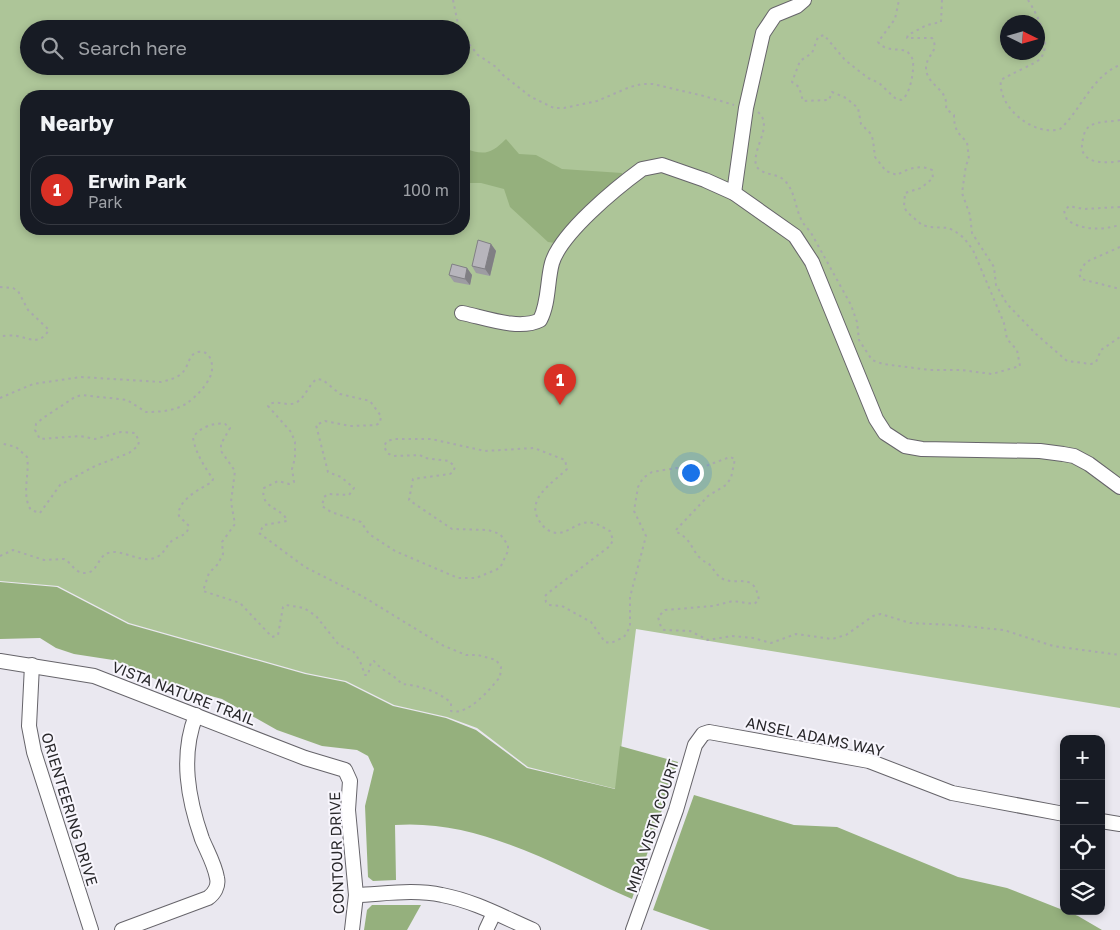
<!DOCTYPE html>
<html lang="en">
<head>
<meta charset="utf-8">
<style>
	:root { --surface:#171b24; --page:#242831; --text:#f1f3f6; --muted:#9ea1a6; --line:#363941; --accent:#d93025 }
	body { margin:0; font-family:"Golos Text",sans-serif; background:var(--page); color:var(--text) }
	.controls { position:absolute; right:15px; bottom:15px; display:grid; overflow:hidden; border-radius:10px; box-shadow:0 2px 8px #0003 }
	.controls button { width:45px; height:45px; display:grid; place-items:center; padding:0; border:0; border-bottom:1px solid var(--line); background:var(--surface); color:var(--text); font:25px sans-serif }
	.compass { position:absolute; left:1000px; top:15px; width:45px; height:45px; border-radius:50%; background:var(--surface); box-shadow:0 2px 8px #0003; rotate:95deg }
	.you { position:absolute; left:690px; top:472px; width:18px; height:18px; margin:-12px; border:4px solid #fff; border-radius:50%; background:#1a73e8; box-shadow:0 0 0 8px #1a73e833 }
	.badge { display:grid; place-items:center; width:32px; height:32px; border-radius:50%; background:var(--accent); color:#fff; font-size:16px; font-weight:700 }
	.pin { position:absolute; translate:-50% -41px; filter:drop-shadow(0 1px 2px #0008) }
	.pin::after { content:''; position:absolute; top:26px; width:18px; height:15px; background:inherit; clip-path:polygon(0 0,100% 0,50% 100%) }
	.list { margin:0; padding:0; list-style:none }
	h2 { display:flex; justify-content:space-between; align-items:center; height:65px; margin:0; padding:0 20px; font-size:21px }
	h2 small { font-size:16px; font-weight:400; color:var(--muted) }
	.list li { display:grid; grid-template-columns:32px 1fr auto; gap:15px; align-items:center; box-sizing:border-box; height:70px; margin:0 10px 10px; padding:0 10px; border:1px solid var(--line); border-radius:20px }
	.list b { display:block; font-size:19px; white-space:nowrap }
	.list p { margin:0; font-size:16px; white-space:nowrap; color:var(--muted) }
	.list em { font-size:16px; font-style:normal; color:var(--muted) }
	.icon { flex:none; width:28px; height:28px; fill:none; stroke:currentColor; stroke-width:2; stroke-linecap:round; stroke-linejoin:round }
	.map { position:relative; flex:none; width:1120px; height:930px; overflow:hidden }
	.search { position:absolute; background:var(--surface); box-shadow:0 2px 8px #0003; left:20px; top:20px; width:450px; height:55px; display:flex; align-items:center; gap:12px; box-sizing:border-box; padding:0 18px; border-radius:28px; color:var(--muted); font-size:19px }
	.panel { position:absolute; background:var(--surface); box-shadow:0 2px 8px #0003; left:20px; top:90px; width:450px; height:145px; border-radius:20px }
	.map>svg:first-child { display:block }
</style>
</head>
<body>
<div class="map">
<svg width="1120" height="930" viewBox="0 0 1120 930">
	<rect width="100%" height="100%" fill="#eae8f0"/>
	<path fill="#adc598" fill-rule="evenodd" d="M0,0H1120V708L636,629L616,789L528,767L477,728L447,717L394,705L346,681L306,673L129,623L58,586L0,581ZM1008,22H1038V52H1008ZM29,29H461V66H29ZM26,96H464V229H26Z"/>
	<g fill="#95b07d">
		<path d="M506,139L519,154L536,155L562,169L622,173L621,181L555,243L548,242L510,207L504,189L481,183H464V148C484,156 491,154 506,139Z"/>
		<path d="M0,582L57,587L128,624L305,674L345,682L393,706L446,718L476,730L527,768L615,789L620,746L678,762L632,899C557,866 480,819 395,825L396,880L373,881L368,877L365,806L374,769L368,756L357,750L322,746L277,730L222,699L166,684L113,660L74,654L56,648L40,638L0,639Z"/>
		<path d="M694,795L794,825L837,827L958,877L1007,888L1078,916L1102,930H710L653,910Z"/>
		<path d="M372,905H421L407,930H364L367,910Z"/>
	</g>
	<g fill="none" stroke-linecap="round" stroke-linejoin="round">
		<g stroke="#66646a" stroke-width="16">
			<g id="minor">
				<path d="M734,193L746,108L763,33L775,15L797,6L804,0"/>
				<path d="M462,313C483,317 519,331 540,320C549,303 547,281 552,263C561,233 616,188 642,169L662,165L705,180L734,193L795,236L812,262L876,419L885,433L905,446L922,449L1040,451L1063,454L1074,456L1089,464L1120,487"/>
				<path d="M0,661L94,676L305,758L345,770L350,781L348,810L356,895L352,930"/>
				<path d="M32,665L29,726L34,752L91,930"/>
				<path d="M1101,821L1120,824"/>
				<path d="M356,895C384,894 414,889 442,895C474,901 503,917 533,930"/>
				<path d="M122,930L208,898C214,894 219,886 217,878C215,865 207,851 202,839C188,799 180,756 196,715"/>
				<path d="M486,930L494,913"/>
				<path d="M633,930L676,810L695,745L703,734L709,732L869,761L952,793L1064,814"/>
			</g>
		</g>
		<g stroke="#a9a8ae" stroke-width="2" stroke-dasharray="2.5 4" stroke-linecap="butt">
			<path d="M453,0L459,29"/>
			<path d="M942,0L941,22L927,25L908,35L907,38H932C940,51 927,54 926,67C926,87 949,87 946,109L954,115C954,128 957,133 967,142L969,159L966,165L962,193L970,215L972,233L994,267L996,285L1007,304L1036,334L1067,361L1091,364L1096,362L1101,350L1120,337"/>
			<path d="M1028,0C1037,14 1053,44 1040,59C1035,64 1010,74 1001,80C997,107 1034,137 1060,129C1081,110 1092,76 1120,65"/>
			<path d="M461,34L478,55L496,67L503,75L531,97L554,108H564L597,101L630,87L642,84H653L704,96L734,105"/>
			<path d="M758,112C774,126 752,147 756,166C764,177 778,172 786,182C798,196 794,217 810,231L851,305L857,322L859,340L872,360L883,364L930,370H961L992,374L1020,366L1017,350L1007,339L1004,323L973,250L964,238L956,232L949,228L930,227L922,225L907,212L904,207L905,193L921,188L933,178L932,170C920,164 907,169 897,175L886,171L875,157L873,140L871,134L861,124L858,108L846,98L832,92L829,100L803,101L799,87L792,82L800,61L812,53L818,37L824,35L845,60L868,78L879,83L895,98L901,100C910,96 914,72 913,62C913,58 910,55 907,51C897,48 886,52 878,42L895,19L899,0"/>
			<path d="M1120,120C1111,122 1097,121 1090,126C1085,129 1084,134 1083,139C1076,164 1104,164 1120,161"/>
			<path d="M1120,207L1083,209L1069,206L1064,211L1067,220C1084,231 1101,230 1120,225"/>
			<path d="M1120,247L1086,262L1079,273L1081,279L1120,289"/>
			<path d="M0,287L13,288L18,291L28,310L49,330C39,345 32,339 17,336C12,335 5,336 0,336"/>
			<path d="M0,398L33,384L81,377L161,382C169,380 177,378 182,373C189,367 188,354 198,352C211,349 215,367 210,377C206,386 195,398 187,403C176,411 159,412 146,412L127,400L82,395L75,397L43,418L36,424L35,430L40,439L80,436L95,439L121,432L135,433L139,441L138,446L129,453L95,466L60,485L40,513L31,510C21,495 30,474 27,457L16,447L0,443"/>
			<path d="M0,556L13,550L44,560L64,559C72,563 75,574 86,573C98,572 98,556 108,553C123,548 141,565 157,557C165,553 166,545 173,540C181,535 187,536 189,526L179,516C176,501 201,488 212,482L213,479C204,466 196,454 193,438C198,428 214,422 225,424L230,428L221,444V451L235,471L231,502L235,524L222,542L223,554L218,564L209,573L203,591L240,603L272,637L278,635L283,607L286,605L304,608L316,616L339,645L353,651L360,661L365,675H368L371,662L374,661C382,671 393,674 402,684C418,685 440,692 451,703V711C468,716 490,689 500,677L501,667L496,660L478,655H466L442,645L362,596L305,567L259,533L264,525L287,521C284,508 259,509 264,488L278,481L289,484L294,482L292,469L295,458V442L291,432L268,406C275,398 286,407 295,403C305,399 308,385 317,379L323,380L340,394L370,401L381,416L380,423L376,425L350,426L325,421L316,425L328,472L341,477L354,488L349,495L328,494L324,497L322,506L331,512L361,522L369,534L395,551L458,578H476L500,568L508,551V545L500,534L488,530L452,529L409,500L413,479L450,474L453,472L455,467L449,461L425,458L420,455L393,456L387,453L384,446L387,441L395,439H431L485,451L534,448L565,460L567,469C553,483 524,499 540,522C543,527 549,532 556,533C569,534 579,519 593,523C599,524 605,529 610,531L613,540L610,546L548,593L545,596L546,602L549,605L562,606L591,622L605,642L611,643L624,637L630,627V597L646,536L634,511L638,487L643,478L652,472L676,468L692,471L730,457L735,459L731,478L726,485L708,496L675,531C693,540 689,547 701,559C704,562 707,562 710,565C714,570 718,577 723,579C738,586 754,571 759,600L754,604L733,601L713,606L665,610L658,617L661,627L664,630L690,631L708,640L732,636L753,638L771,643L796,634L832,639L846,635L873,616L881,614L910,623L953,625L1004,630L1053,646L1120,655"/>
		</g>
		<use href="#minor" stroke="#fff" stroke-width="14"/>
	</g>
	<g fill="#9d9ca2">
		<path d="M491,244L496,251L490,276L476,273L472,266Z"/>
		<path d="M467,268L472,275L470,285L454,282L449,275Z"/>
	</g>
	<g fill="#807f84">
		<path d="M491,244L496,251L490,276L485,269Z"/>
		<path d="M467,268L472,275L470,285L465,279Z"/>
	</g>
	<g fill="#b7b5bc" stroke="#807f84">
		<path d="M478,240L491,244L485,269L472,266Z"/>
		<path d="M452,264L467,268L465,279L449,275Z"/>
	</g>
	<g text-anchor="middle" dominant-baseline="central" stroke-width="4" stroke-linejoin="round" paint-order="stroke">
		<g font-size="15" fill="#29282b" stroke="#f8f6fd">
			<text transform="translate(184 693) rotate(21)">VISTA NATURE TRAIL</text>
			<text transform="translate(815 736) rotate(12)">ANSEL ADAMS WAY</text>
			<text transform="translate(70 809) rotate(73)">ORIENTEERING DRIVE</text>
			<text transform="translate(652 826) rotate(-72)">MIRA VISTA COURT</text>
			<text transform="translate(336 853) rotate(-92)">CONTOUR DRIVE</text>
		</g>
	</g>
</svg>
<div class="controls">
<button>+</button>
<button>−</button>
<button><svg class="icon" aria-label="locate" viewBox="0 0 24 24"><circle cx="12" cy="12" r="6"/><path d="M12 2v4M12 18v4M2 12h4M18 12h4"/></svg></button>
<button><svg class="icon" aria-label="layers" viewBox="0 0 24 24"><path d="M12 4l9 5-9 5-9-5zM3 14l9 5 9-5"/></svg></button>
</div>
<svg class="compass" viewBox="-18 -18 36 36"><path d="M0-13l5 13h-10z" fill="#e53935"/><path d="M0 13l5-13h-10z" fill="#9ea1a6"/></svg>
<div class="you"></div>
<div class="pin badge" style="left:560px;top:405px">1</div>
<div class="search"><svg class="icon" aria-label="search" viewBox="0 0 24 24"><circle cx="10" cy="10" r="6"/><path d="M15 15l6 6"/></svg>Search here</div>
<section class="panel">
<h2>Nearby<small></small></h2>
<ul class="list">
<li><span class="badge">1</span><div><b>Erwin Park</b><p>Park</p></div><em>100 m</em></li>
</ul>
</section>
</div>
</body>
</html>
